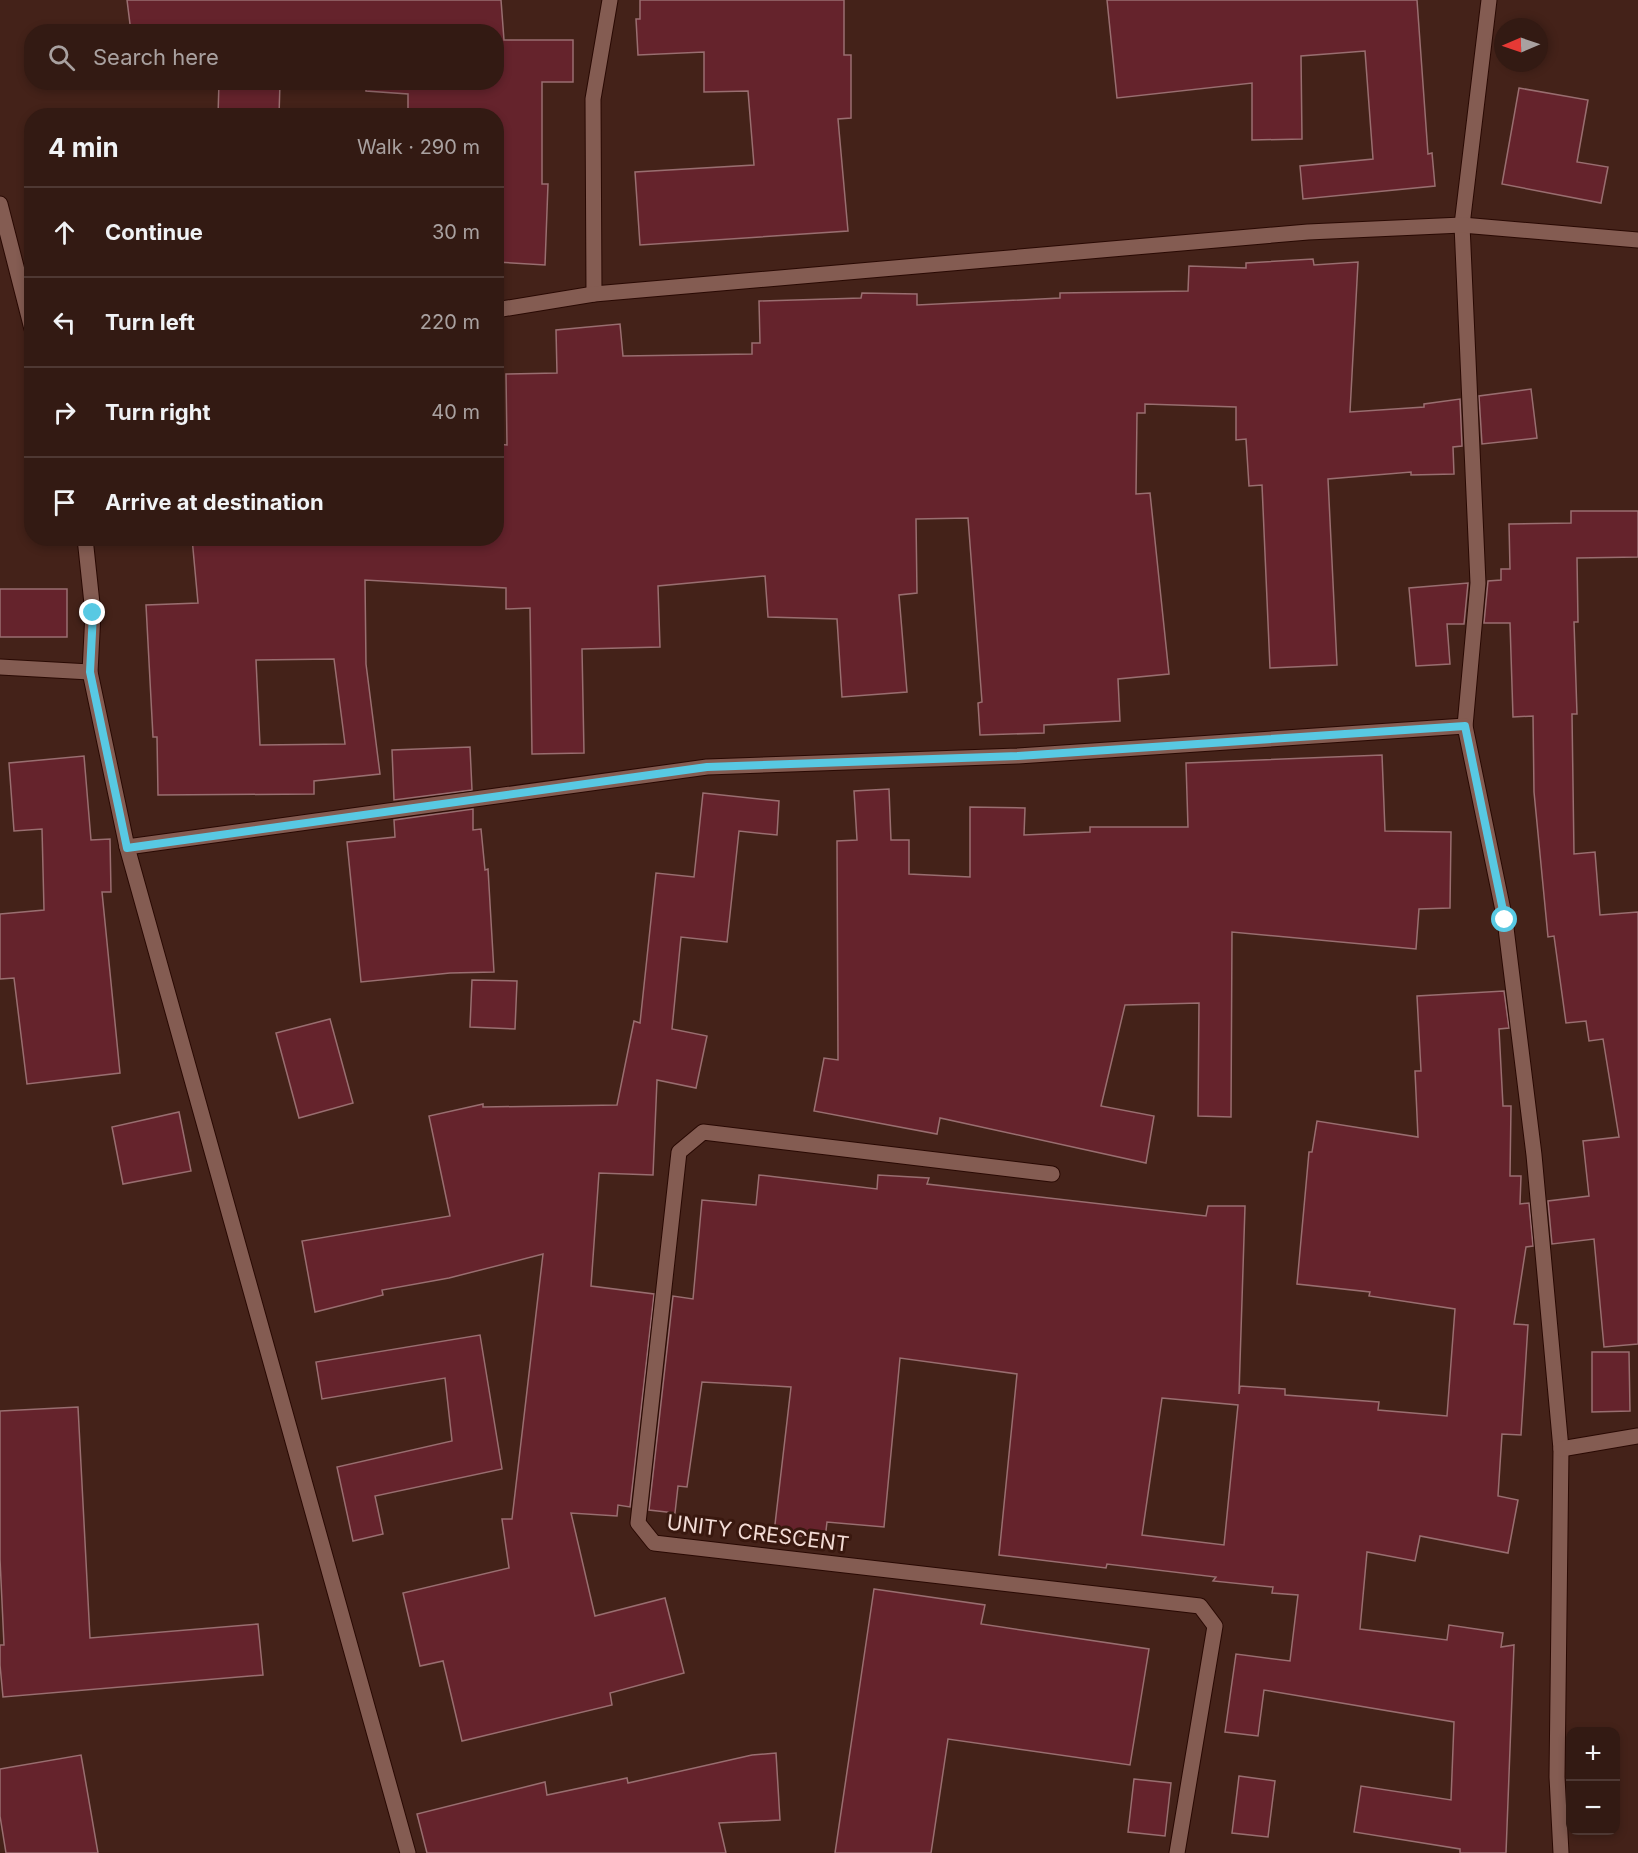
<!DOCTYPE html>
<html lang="en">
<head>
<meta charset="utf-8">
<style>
	:root { --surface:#331a13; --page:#3b231c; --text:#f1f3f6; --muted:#a9a1a0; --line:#4e3833 }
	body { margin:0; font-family:Inter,sans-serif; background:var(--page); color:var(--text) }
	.controls { position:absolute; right:18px; bottom:18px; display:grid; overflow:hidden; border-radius:12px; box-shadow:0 3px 9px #0003 }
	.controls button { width:54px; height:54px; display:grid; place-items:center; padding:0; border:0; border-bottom:2px solid var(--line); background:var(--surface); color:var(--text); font:30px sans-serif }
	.compass { position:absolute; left:1494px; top:18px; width:54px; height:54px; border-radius:50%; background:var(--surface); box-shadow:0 3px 9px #0003; rotate:268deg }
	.stop { position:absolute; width:18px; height:18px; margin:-14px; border:4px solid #58c9e3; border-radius:50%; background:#fff }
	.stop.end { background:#58c9e3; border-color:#fff; box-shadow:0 2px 6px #0008 }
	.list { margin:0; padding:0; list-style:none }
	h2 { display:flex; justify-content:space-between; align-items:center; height:78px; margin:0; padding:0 24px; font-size:26px }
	h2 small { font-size:20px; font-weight:400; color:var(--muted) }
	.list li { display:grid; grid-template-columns:39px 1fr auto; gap:18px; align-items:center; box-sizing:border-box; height:90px; padding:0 24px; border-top:2px solid var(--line) }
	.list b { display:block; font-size:22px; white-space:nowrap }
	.list em { font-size:20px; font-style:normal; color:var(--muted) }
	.icon { flex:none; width:33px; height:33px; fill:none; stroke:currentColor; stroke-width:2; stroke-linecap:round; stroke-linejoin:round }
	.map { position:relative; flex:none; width:1638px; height:1853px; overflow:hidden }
	.search { position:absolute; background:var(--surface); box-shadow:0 3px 9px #0003; left:24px; top:24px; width:480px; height:66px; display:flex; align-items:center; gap:15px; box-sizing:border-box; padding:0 21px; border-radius:24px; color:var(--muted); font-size:22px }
	.panel { position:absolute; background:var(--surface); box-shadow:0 3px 9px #0003; left:24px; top:108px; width:480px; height:438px; border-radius:24px }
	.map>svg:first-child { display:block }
</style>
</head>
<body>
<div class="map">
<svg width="1638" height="1853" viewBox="0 0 1638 1853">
	<rect width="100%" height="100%" fill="#442219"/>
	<g fill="#65232c" stroke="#996e70" stroke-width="1.5" fill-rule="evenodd">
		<path d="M127,0H501L504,40H573V82H542V184H548L545,265L496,262V116H408V94L366,91V85L333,82H496V32H131Z"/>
		<path d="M640,0H844V55H851V118L838,119L848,231L640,245L635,172L754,165L748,91L704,92V52L638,55L636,19H640Z"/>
		<path d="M1107,0H1417L1428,154L1432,153L1435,186L1303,199L1300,166L1373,159L1365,51L1301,56L1302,139L1252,140V83L1117,98Z"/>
		<path d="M219,82H280L279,116H218Z"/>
		<path d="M1519,88L1588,100L1577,162L1608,167L1601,203L1502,184Z"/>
		<path d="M1313,259L1314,265L1358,262L1350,412L1424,407V404L1460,399L1462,446L1453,447L1454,474L1411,475V472L1328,479L1337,665L1270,668L1262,485L1249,486L1246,439L1236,440V407L1145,404V413H1137L1136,494L1150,493L1169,674L1118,679L1120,721L1044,725V733L980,735L978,703L982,702L968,518L916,519L917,593L899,595L907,692L842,697L837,619L768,617L765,576L658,586L660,647L582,649L584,753L532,754L530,608L506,609V588L365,580L366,664L380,774L314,781V794L158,795L157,737H153L146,605L198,603L192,538H496V444L507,445L506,374L557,373L556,330L620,324L623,356L752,354V343H760L759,301L861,298L862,293L917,294V305L1060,298V293L1188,291L1189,266L1246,268V263ZM334,659L345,744L260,745L256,660Z"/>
		<path d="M1531,389L1537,438L1482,444L1479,396Z"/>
		<path d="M1571,511H1638V557L1577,558L1578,622H1574L1577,714H1572L1574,854L1595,852L1600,915L1638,912V1344L1604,1347L1594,1239L1552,1244L1548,1201L1589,1196L1583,1141L1619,1137L1603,1039L1589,1041L1586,1021L1566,1023L1554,936L1548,937L1534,792L1533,716L1513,717L1510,623H1484L1488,581L1501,580V569H1510L1509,524L1571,523Z"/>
		<path d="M1468,583L1464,624H1447L1450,664L1416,666L1409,588Z"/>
		<rect x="0" y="589" width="67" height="48"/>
		<path d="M470,747L472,790L394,800L392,750Z"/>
		<path d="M1382,755L1385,831L1451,832L1450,908L1419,909L1416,949L1232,932L1231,1117L1198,1116L1199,1003L1125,1005L1101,1106L1154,1116L1146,1163L940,1118L937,1134L814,1111L824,1058L838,1060L837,841L857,840L854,791L889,789L891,840H909V874L970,877V807L1025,808L1024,835L1090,832V827H1188L1186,763Z"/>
		<path d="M84,756L91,840L110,839L111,892H102L120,1073L27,1084L14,978L0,979V914L44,910L42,829L14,831L9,763Z"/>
		<path d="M703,793L779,801L777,835L739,831L727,942L681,937L672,1029L707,1036L696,1088L657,1080L653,1175L599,1173L591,1286L654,1294L630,1507L618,1505L617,1516L571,1513L595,1616L665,1598L684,1673L610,1693L612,1705L462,1741L443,1661L420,1666L403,1593L509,1568L502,1519H512L543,1254L449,1278L382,1290L383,1295L315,1312L302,1241L450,1216L429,1116L483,1104V1107L617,1105L634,1021L640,1023L656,873L694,877Z"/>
		<path d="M473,809V830L481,829L485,870L488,869L494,972L450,973L361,982L347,842L395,837L394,820Z"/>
		<path d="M472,980L517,981L515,1029L470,1027Z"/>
		<path d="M1504,991L1509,1028L1499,1029L1503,1106H1511L1510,1176H1521L1520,1204L1529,1203L1533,1246L1526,1247L1514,1324L1528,1325L1521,1435L1502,1434L1498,1496L1518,1500L1508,1553L1420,1536L1415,1561L1367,1552L1360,1629L1447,1640L1449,1625L1503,1633L1501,1647L1514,1645L1506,1853H1460V1849L1354,1832L1361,1786L1451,1800L1454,1722L1264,1690L1258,1736L1225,1732L1236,1654L1290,1661L1298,1595L1272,1593L1273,1587L1213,1581L1216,1577L1107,1564L1106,1568L999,1555L1017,1374L900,1358L884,1527L827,1522L825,1539L774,1533L791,1387L702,1382L687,1487L678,1486L675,1513L649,1510L673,1296L693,1299L702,1200L756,1205L759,1175L877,1189L878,1175L929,1178L927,1184L1206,1216L1208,1206H1245L1239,1394L1240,1386L1285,1389V1395L1379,1402L1378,1410L1447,1416L1455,1309L1369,1296L1370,1292L1297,1284L1309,1152H1312L1317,1121L1418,1137L1415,1071H1421L1417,996ZM1162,1398L1238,1405L1224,1545L1142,1535Z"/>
		<path d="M330,1019L353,1103L299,1118L276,1033Z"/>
		<path d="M179,1112L191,1171L123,1184L112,1127Z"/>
		<path d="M480,1335L502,1469L375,1496L383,1534L353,1541L337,1467L452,1441L445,1378L322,1399L316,1362Z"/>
		<path d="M1592,1352H1629L1630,1411L1592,1412Z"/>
		<path d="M78,1407L90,1638L258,1624L263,1675L3,1697L0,1665V1645H4L0,1559V1411Z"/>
		<path d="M874,1589L985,1605L981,1624L1149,1649L1130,1765L948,1739L931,1853H835Z"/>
		<path d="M776,1753L780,1820L719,1823L726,1853H427L417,1814L545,1782L547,1795L627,1778L628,1783L752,1755Z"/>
		<path d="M81,1755L98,1853H6L0,1816V1769Z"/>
		<path d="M1239,1776L1275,1781L1268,1837L1232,1833Z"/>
		<path d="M1134,1779L1171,1783L1165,1836L1128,1832Z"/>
	</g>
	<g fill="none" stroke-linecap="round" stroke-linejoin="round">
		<g stroke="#290903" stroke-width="17">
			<g id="street">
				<path d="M1489,0L1462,225L1478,583L1465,726L1505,920L1534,1155L1561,1449L1557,1777L1561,1853"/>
				<path d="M0,204L32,329"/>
				<path d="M594,294L593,99L610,0"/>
				<path d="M496,310L594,294L1308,232L1462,225L1638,240"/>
				<path d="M85,538L93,613L90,672L127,847L408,1853"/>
				<path d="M0,667L90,672"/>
				<path d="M127,847L707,767L1018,756L1465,726"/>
				<path d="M1052,1174L703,1132L679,1152L638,1523L654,1543L1200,1606L1215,1626L1177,1853"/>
				<path d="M1561,1449L1638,1436"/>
			</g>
		</g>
		<use href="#street" stroke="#845c52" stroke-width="15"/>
	</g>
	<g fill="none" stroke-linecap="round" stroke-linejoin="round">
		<path stroke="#58c9e3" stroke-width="8" d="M93,613L90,672L127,848L707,767L1018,756L1465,726L1505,920"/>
	</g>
	<g text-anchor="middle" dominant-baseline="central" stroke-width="6" stroke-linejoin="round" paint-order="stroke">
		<g font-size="21" fill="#f3dcd6" stroke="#39180f">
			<text transform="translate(758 1533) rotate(7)">UNITY CRESCENT</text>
		</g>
	</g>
</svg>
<div class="controls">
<button>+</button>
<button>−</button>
</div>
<svg class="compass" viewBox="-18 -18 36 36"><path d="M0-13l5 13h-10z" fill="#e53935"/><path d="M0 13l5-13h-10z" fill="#a9a1a0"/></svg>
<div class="stop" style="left:1505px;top:920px"></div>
<div class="stop end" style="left:93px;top:613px"></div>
<div class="search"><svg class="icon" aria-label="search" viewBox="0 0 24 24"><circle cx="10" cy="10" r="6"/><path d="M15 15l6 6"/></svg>Search here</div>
<section class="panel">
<h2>4 min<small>Walk · 290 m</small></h2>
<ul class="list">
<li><svg class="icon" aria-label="ahead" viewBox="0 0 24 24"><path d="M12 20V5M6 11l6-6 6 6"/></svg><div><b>Continue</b></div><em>30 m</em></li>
<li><svg class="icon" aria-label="left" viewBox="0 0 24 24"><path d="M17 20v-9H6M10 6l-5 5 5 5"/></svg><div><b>Turn left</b></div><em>220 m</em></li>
<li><svg class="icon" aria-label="right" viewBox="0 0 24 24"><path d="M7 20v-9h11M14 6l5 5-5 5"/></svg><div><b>Turn right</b></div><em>40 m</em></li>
<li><svg class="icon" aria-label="arrive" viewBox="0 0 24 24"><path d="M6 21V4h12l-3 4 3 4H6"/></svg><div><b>Arrive at destination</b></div></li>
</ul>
</section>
</div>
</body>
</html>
